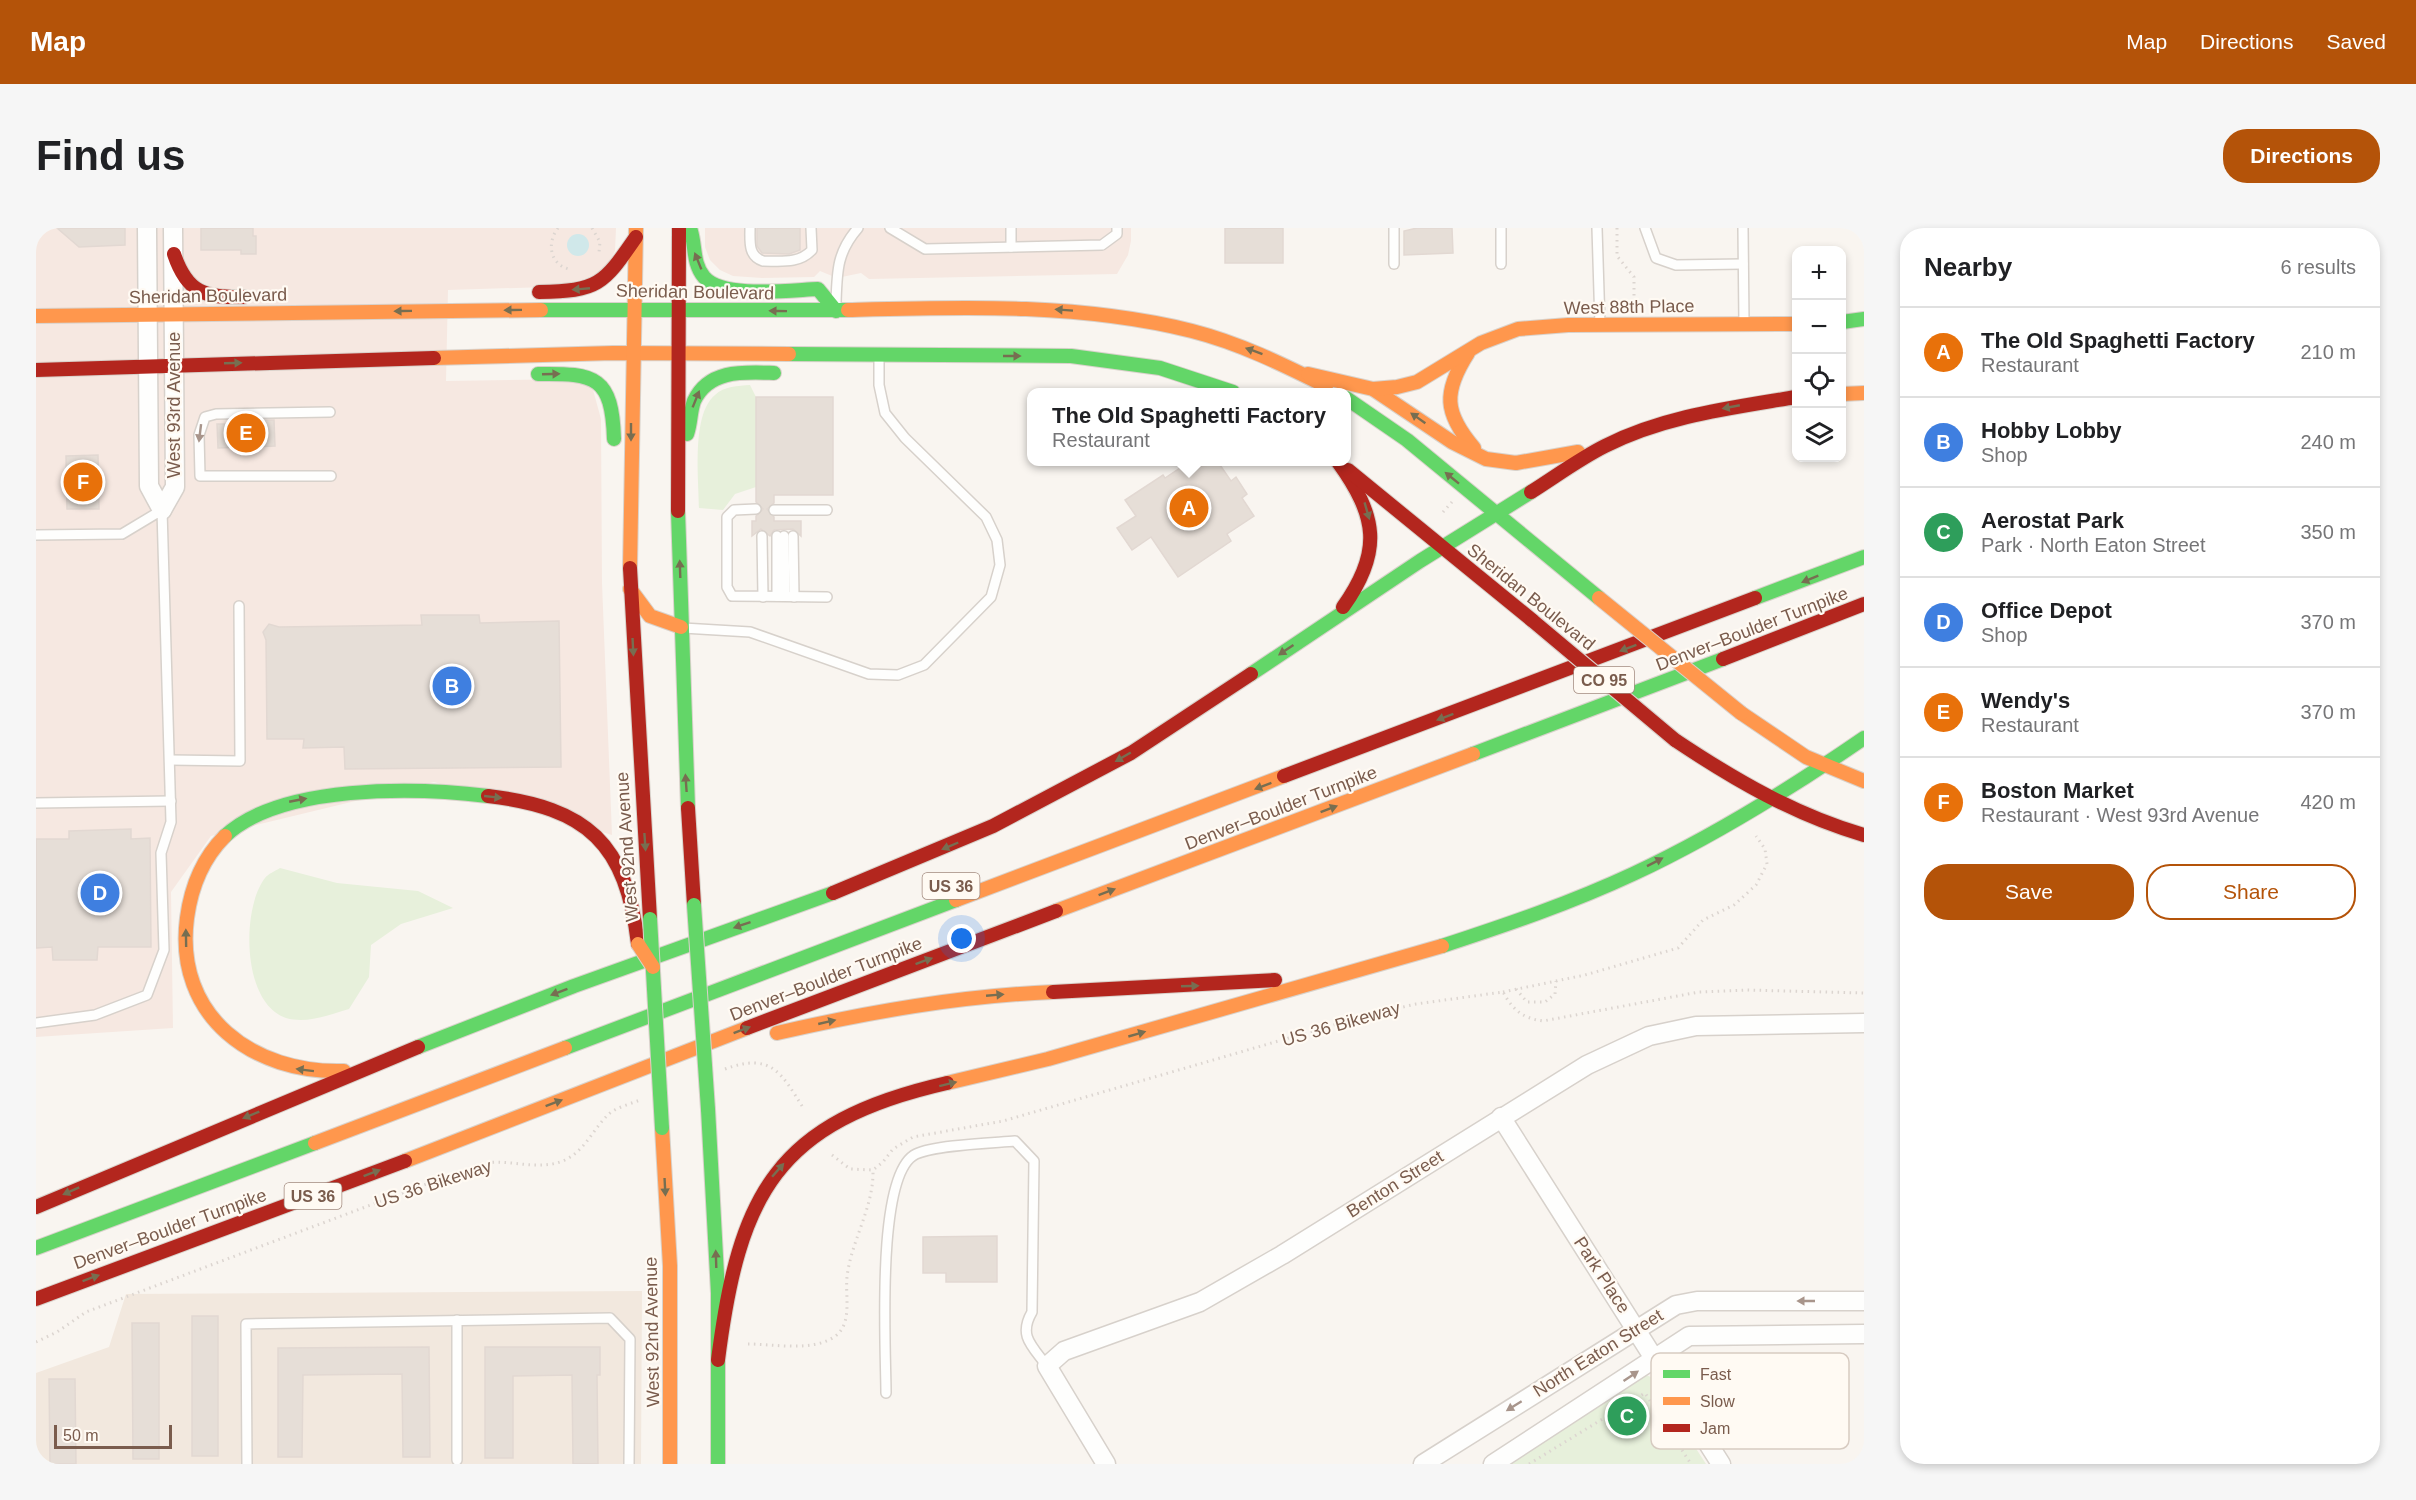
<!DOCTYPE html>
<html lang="en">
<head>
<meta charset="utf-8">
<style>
	:root { --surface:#fff; --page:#f6f6f6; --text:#202124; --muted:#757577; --line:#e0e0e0; --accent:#b45309 }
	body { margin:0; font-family:Helvetica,sans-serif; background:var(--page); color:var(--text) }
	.controls { position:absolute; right:18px; top:18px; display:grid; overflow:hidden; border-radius:12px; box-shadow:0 3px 9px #0003 }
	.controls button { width:54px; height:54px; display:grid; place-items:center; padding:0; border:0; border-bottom:2px solid var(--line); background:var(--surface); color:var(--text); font:30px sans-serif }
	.scale { position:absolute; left:18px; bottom:15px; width:118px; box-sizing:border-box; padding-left:6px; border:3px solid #7a5c4d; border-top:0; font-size:16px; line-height:21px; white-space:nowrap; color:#7a5c4d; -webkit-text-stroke:4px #fffaf3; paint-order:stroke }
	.you { position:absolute; left:926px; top:711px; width:21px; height:21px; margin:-15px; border:4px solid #fff; border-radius:50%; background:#1a73e8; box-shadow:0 0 0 9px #1a73e833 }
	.badge { display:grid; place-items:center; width:39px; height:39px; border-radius:50%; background:var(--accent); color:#fff; font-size:20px; font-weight:700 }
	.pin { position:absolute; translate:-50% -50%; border:3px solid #fff; box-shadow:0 2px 6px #0006 }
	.popup { position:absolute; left:991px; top:160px; width:324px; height:78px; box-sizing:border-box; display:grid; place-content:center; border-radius:12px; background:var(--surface); filter:drop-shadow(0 2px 4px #0005); font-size:20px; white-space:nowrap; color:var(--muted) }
	.popup b { font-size:22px; color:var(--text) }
	.popup::after { content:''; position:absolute; left:50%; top:100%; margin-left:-12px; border:12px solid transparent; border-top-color:var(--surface) }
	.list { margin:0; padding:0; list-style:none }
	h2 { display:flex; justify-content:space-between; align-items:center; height:78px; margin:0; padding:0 24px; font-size:26px }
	h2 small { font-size:20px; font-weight:400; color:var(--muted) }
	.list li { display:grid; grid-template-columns:39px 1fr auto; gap:18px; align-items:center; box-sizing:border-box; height:90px; padding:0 24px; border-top:2px solid var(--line) }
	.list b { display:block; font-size:22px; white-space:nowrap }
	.list p { margin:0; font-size:20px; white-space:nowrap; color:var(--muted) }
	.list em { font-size:20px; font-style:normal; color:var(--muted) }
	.actions { display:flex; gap:12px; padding:18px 24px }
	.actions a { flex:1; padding:14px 0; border:2px solid var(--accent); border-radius:24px; text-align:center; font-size:21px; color:var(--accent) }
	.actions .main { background:var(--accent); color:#fff }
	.icon { flex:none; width:33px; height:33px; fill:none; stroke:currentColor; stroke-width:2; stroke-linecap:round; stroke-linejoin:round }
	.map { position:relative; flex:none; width:1828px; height:1236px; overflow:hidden; border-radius:24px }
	header { display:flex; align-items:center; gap:36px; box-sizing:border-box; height:84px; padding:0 30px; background:var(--accent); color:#fff }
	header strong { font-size:28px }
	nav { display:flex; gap:33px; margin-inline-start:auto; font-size:21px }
	.intro { display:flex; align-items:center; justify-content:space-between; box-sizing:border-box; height:144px; padding:0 36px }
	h1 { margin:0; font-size:42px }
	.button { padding:15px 27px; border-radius:24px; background:var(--accent); color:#fff; font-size:21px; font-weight:700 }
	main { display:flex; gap:36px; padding:0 36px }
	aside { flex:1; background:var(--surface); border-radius:24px; box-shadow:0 3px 9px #0003 }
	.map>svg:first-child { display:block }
</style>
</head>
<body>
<header>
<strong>Map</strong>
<nav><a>Map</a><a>Directions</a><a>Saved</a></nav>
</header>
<div class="intro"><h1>Find us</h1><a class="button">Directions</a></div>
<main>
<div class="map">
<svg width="1828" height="1236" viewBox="0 0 1828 1236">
	<rect width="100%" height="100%" fill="#f9f5f0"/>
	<path fill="#f2e8de" d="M606,1063L605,1236H0V1145L73,1119L90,1066Z"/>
	<g fill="#f6e8e1">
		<path d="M0,0H580L579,23L566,48L511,59L412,62L410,153L538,151L556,158L565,191L566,355L576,607L398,554L175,608L135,664L137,800L0,809Z"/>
		<path d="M669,0H1095V13L1092,27L1081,46L833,51L825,45L801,50L784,43L778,49L726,50L697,48L684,42L674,32L669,19Z"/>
	</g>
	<g fill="#e7f0db">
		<path d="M714,157L720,169V259L699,266L687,282L663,280C663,251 655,187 679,167C688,158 702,158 714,157Z"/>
		<path d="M244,640L301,655L382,663L417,680L365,696L335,717L333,749L313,781C293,787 271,796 250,790C206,776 205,681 229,650C232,646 239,643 244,640Z"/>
		<path d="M1610,1147L1622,1152L1629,1164L1631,1176L1670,1236H1467Z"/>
	</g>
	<circle fill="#d0e8ea" cx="542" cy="17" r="11"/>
	<g fill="#e6ded7" stroke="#e2d8d2" stroke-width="1.5">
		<path d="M21,0H89V17L43,19Z"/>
		<path d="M165,0H217V8H220V26H205V22H165Z"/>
		<path d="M721,0H764V22L753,26L726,25L721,18Z"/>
		<rect x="1189" y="0" width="58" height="35"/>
		<path d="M1381,0H1416L1417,25L1368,27V3Z"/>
		<path d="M720,169H797V267H738V275L731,281L738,289V293H765V308L757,301L738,302L734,308L725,301L716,308V293H720V288L727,281L720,274Z"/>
		<path d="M198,192H238L239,218L182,220L181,196H198Z"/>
		<path d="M62,227L63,281H31L30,228Z"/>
		<path d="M1153,234H1182L1195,253L1200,249L1211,266L1206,270L1218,288L1191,306L1195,313L1142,349L1115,309L1096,322L1081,300L1100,288L1089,272L1127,247L1129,250Z"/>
		<path d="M385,387H443L444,395L523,393L525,539L309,541L308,519L267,520L268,511H231L230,412L227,404L233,396L243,399L386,397Z"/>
		<path d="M95,601V611L114,610L115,719H62L61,732H17L16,719L0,720V611H33V603Z"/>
		<path d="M961,1008V1054H910V1045H887V1009Z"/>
		<rect x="156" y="1088" width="26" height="140"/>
		<path d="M96,1095H123V1231H97Z"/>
		<path d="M393,1119L394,1229H367L366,1146L267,1147L266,1229H242V1120Z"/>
		<path d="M449,1119H564V1147H561L562,1236H537L536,1147L477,1148V1230H449Z"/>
		<path d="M13,1151H39L40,1236H14Z"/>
	</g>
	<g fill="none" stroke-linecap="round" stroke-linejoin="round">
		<g stroke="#d7d1cb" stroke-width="12">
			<g id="lane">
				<path d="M714,0C714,14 712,28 727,33C745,33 763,36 776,22L775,0"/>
				<path d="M854,0L889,21L1066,17L1081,6V0"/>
				<path d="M1358,0V36"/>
				<path d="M1561,0L1564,97"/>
				<path d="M1609,0L1620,30L1640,37L1707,36"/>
				<path d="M1707,0L1708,95"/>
				<path d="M975,19V0"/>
				<path d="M1465,36V0"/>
				<path d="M800,75C801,43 801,24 822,0"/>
				<path d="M294,184L180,186L169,189L163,207L164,248H295"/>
				<path d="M720,281L698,282L691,289V359L696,368L791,369"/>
				<path d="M738,282H791"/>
				<path d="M0,307L86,306L126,282L135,594L125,625L128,722L111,767L59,787L0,795"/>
				<path d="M726,308L727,369"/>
				<path d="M741,308V368"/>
				<path d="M748,308L749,368"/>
				<path d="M757,308L758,369"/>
				<path d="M647,400L714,404L833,446L862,447L888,437L955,369L964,337L961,312L950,289L869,210L849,185L843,157V129"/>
				<path d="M134,532L204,533L203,378"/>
				<path d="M0,575L135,573"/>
				<path d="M850,1165C850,1123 839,945 880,926C899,917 955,915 979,913L998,933L996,1084C982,1108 996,1118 1011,1138"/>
				<path d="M421,1232V1092"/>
				<path d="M211,1236L210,1096L574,1090L594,1111L593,1236"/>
			</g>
		</g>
		<g stroke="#d7d1cb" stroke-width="21">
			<g id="street">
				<path d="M111,0L113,258L126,282"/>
				<path d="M126,282L139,259L137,0"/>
				<path d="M1465,889L1685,1236"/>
				<path d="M1070,1236L1011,1138L1028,1123L1164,1074L1246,1027L1551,837L1613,808L1660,798L1828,795"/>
				<path d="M1387,1236L1640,1077L1661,1073H1828"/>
				<path d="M1457,1236L1653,1108L1828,1106"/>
			</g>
		</g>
		<g stroke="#d9d2cb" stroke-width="16">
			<g id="fast">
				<path d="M654,0C660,16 656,35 668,49C686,71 755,62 782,61L800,83"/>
				<path d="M505,82H812"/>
				<path d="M1806,94L1828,91"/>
				<path d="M753,126L1035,128L1124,140L1197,164"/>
				<path d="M502,146C560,145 576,149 578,211"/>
				<path d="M1310,170L1371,212L1563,370"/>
				<path d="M651,206C655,195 654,184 658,173C673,141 708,144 738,145"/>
				<path d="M642,283L652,580"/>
				<path d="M1719,370L1828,329"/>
				<path d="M1215,446L1384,333L1495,264"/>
				<path d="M1437,526L1687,431"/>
				<path d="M189,608C245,556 379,559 452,568"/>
				<path d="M1406,718C1470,697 1535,675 1597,646C1678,608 1754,561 1828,510"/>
				<path d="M382,819L538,758L797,665"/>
				<path d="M529,820L920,672"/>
				<path d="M672,881L682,1065V1236"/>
				<path d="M0,1020L279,915"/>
			</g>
		</g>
		<g stroke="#d9d2cb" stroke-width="16">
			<g id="slow">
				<path d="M812,82C927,79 1044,75 1156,103C1203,115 1246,136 1290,158"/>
				<path d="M0,88L505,82"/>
				<path d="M1432,125C1407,164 1408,185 1438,220"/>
				<path d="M398,130L577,125L753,126"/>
				<path d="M1272,146L1337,161L1416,214L1450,231L1480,235L1542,224"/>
				<path d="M1337,161L1361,159L1381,154L1445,115L1482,101L1532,97L1760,96"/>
				<path d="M1806,166L1828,165"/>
				<path d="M594,340L600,0"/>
				<path d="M594,361L614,388L645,399"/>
				<path d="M1705,485L1770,529L1828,553"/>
				<path d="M189,608C167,630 155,660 151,690C138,789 218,846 308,843"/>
				<path d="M920,672L1248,548"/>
				<path d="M1020,683L1437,526"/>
				<path d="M741,805C833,784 923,768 1017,764"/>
				<path d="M911,855L1012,831L1406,718"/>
				<path d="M626,900L634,1038V1236"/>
				<path d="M279,915L529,820"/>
				<path d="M369,933L711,800"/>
			</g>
		</g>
		<g stroke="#d9d2cb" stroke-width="16">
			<g id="jam">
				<path d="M138,26C151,65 169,70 208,69"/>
				<path d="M503,64C562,63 567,57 600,9"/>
				<path d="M0,142L398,130"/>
				<path d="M1302,234C1341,288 1347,323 1307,379"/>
				<path d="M1312,242L1497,393"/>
				<path d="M1495,264C1519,249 1543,231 1569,218C1628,188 1695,180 1760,169"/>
				<path d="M642,283L643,0"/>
				<path d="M594,340L614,691"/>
				<path d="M1687,431L1828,376"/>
				<path d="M1639,512C1699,552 1759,587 1828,607"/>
				<path d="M1248,548L1719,370"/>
				<path d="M452,568C552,580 590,615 602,716"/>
				<path d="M652,580L658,677"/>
				<path d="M797,665L957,598L1095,525L1215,446"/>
				<path d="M1017,764L1239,752"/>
				<path d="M711,800L1020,683"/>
				<path d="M0,979L382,819"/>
				<path d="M0,1071L369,933"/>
				<path d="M682,1132C703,966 740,894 911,855"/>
			</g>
		</g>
		<g stroke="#dcd5d0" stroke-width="3" stroke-dasharray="1.5 4.5" stroke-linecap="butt">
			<path d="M522,0C511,14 513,36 533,41"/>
			<path d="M556,0L564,14L563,24"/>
			<path d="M1581,0V28L1598,49V79"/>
			<path d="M1407,284L1416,274"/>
			<path d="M1480,761L1491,774H1509L1519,766L1520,753"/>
			<path d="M1467,764L1549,747L1642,720L1667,692L1698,677L1720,657L1731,636L1729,621L1720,608"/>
			<path d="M689,841C736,824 745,845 768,881"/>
			<path d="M796,927L814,941L837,942L847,934L857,921L877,909L967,893L1332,787L1380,776L1467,764C1477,782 1486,790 1507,793L1663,764L1711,762L1828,765"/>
			<path d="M0,1114L21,1104L50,1084L441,937C470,928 500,945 529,932C551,921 557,900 574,885C582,879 594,876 604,872"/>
			<path d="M712,1116C737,1116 776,1124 798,1109C817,1097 809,1068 811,1049C815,1013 838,979 837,942"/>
			<path d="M1493,1236L1609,1165L1655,1236"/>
		</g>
		<use href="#lane" stroke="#fefefd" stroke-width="9"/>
		<use href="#street" stroke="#fefefd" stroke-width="18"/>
		<use href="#fast" stroke="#63d668" stroke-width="14"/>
		<use href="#slow" stroke="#ff974d" stroke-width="14"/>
		<use href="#jam" stroke="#b3261e" stroke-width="14"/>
		<g stroke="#dad1cc" stroke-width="16" stroke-linecap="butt">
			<g id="fast-bridge">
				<path d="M658,677L672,881"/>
				<path d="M614,691L626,900"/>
			</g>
		</g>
		<g stroke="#dad1cc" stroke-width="16" stroke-linecap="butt">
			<g id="slow-bridge">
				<path d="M1563,370L1705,485"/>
				<path d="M602,716L617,739"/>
			</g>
		</g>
		<g stroke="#dad1cc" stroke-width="16" stroke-linecap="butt">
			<path id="jam-bridge" d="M1497,393L1639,512"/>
		</g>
		<use href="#fast-bridge" stroke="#63d668" stroke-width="14"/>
		<use href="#slow-bridge" stroke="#ff974d" stroke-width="14"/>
		<use href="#jam-bridge" stroke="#b3261e" stroke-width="14"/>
	</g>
	<defs><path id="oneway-solid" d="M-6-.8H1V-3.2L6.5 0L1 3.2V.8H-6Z" transform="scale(1.5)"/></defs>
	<g fill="#776e51">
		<use href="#oneway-solid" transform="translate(662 33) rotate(-112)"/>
		<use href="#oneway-solid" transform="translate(545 61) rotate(175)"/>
		<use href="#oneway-solid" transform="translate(477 82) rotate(179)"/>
		<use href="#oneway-solid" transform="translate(1028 82) rotate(-176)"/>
		<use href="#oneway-solid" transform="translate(367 83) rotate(179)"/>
		<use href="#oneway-solid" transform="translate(742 83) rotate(-179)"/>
		<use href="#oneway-solid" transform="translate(1218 123) rotate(-160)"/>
		<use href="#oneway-solid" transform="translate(976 128)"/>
		<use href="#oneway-solid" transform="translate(197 135) rotate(-2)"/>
		<use href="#oneway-solid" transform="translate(515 146) rotate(-2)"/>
		<use href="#oneway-solid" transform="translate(660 171) rotate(-68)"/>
		<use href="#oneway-solid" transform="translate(1695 179) rotate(169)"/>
		<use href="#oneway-solid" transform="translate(1382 190) rotate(-145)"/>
		<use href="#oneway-solid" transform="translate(595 204) rotate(90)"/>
		<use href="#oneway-solid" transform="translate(1416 250) rotate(-141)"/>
		<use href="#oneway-solid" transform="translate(1331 283) rotate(74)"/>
		<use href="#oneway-solid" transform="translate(644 341) rotate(-92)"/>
		<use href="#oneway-solid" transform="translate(1774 351) rotate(158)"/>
		<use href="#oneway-solid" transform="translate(597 419) rotate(87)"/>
		<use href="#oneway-solid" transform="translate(1592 420) rotate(159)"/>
		<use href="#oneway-solid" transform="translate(1250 422) rotate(146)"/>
		<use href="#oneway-solid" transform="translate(1409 489) rotate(159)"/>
		<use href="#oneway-solid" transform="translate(1087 529) rotate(150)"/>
		<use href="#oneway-solid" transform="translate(650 555) rotate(-94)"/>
		<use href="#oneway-solid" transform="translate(1227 558) rotate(159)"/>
		<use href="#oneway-solid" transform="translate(457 569) rotate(6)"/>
		<use href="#oneway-solid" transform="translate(262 572) rotate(-11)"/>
		<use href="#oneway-solid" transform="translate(1293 581) rotate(-21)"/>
		<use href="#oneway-solid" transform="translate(609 614) rotate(86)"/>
		<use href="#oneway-solid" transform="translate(914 618) rotate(157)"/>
		<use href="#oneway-solid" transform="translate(1619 634) rotate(-27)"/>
		<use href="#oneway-solid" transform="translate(1071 664) rotate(-21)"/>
		<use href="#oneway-solid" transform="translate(706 697) rotate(161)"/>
		<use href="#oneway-solid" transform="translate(150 710) rotate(-91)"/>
		<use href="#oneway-solid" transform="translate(888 733) rotate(-20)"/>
		<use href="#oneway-solid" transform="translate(1154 758) rotate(-2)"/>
		<use href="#oneway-solid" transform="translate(523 764) rotate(159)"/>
		<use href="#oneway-solid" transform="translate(959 767) rotate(-5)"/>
		<use href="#oneway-solid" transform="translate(791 794) rotate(-13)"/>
		<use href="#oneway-solid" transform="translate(706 802) rotate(-21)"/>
		<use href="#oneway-solid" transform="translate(1101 806) rotate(-16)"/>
		<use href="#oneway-solid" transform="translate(269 842) rotate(-173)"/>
		<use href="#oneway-solid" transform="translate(912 856) rotate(-14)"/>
		<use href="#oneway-solid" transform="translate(518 875) rotate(-21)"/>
		<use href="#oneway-solid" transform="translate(215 887) rotate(158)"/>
		<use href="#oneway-solid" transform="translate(742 942) rotate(-49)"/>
		<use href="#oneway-solid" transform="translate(336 945) rotate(-21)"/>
		<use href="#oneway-solid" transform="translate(629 959) rotate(87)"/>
		<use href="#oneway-solid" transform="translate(35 963) rotate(156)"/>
		<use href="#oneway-solid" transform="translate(680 1031) rotate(-92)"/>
		<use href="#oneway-solid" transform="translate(55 1050) rotate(-20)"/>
	</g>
	<g fill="#a8958b">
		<use href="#oneway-solid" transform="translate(164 205) rotate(97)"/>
		<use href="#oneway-solid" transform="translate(1770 1073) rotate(180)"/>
		<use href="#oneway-solid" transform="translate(1595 1148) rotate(-34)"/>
		<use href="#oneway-solid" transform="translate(1478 1178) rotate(148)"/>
	</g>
	<g text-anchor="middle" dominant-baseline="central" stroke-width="4.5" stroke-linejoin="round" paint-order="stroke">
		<g fill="#fffaf3" stroke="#a28b7f" stroke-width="1.5">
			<rect x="1538" y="439" width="60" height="26" rx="4.5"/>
			<rect x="886.5" y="645" width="57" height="26" rx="4.5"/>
			<rect x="248.5" y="955" width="57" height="26" rx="4.5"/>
		</g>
		<g font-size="16" font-weight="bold" fill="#7a5c4d">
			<text x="1568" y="452">CO 95</text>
			<text x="915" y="658">US 36</text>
			<text x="277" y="968">US 36</text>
		</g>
		<g font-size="18" fill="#7a5c4d" stroke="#fffaf3">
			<text transform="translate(659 64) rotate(1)">Sheridan Boulevard</text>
			<text transform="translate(172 68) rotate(-1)">Sheridan Boulevard</text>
			<text transform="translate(1593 79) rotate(-1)">West 88th Place</text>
			<text transform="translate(138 177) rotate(-90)">West 93rd Avenue</text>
			<text transform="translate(1495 369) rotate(39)">Sheridan Boulevard</text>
			<text transform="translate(1716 401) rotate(-21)">Denver–Boulder Turnpike</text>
			<text transform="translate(1245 580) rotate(-21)">Denver–Boulder Turnpike</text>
			<text transform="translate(591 619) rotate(-94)">West 92nd Avenue</text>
			<text transform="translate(790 751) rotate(-21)">Denver–Boulder Turnpike</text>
			<text transform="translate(1305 796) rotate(-16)">US 36 Bikeway</text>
			<text transform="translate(397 956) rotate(-18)">US 36 Bikeway</text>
			<text transform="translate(1359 956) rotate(-32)">Benton Street</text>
			<text transform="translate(134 1001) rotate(-20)">Denver–Boulder Turnpike</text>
			<text transform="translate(1566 1047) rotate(57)">Park Place</text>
			<text transform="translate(616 1104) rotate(-91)">West 92nd Avenue</text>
			<text transform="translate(1562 1125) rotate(-32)">North Eaton Street</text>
		</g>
	</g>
	<rect x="1615" y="1125" width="198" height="96" rx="9" fill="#fffaf3" stroke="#d7cbc1" stroke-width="1.5"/>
	<rect x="1627" y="1142" width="27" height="8" fill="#63d668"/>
	<rect x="1627" y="1169" width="27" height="8" fill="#ff974d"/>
	<rect x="1627" y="1196" width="27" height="8" fill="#b3261e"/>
	<g font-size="16" fill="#7a5c4d">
		<text x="1664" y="1152">Fast</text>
		<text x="1664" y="1179">Slow</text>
		<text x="1664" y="1206">Jam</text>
	</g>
</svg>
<div class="controls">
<button>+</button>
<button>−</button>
<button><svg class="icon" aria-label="locate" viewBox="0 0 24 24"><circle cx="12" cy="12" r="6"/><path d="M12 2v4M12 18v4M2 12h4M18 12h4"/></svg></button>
<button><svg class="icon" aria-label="layers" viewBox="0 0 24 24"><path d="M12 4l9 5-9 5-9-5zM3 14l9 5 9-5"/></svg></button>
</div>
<div class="scale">50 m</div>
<div class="you"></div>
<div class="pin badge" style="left:1153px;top:280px;background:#e8710a">A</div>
<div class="popup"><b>The Old Spaghetti Factory</b>Restaurant</div>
<div class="pin badge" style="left:416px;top:458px;background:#3f7fe0">B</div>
<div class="pin badge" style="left:1591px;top:1188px;background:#2e9e5b">C</div>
<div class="pin badge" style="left:64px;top:665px;background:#3f7fe0">D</div>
<div class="pin badge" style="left:210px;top:205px;background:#e8710a">E</div>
<div class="pin badge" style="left:47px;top:254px;background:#e8710a">F</div>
</div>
<aside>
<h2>Nearby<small>6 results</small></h2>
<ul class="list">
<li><span class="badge" style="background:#e8710a">A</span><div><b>The Old Spaghetti Factory</b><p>Restaurant</p></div><em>210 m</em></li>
<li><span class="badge" style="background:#3f7fe0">B</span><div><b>Hobby Lobby</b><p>Shop</p></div><em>240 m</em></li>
<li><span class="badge" style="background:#2e9e5b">C</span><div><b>Aerostat Park</b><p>Park · North Eaton Street</p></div><em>350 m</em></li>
<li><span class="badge" style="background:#3f7fe0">D</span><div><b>Office Depot</b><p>Shop</p></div><em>370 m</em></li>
<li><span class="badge" style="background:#e8710a">E</span><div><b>Wendy's</b><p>Restaurant</p></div><em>370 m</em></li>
<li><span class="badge" style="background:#e8710a">F</span><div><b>Boston Market</b><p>Restaurant · West 93rd Avenue</p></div><em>420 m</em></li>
</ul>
<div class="actions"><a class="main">Save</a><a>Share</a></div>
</aside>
</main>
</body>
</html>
